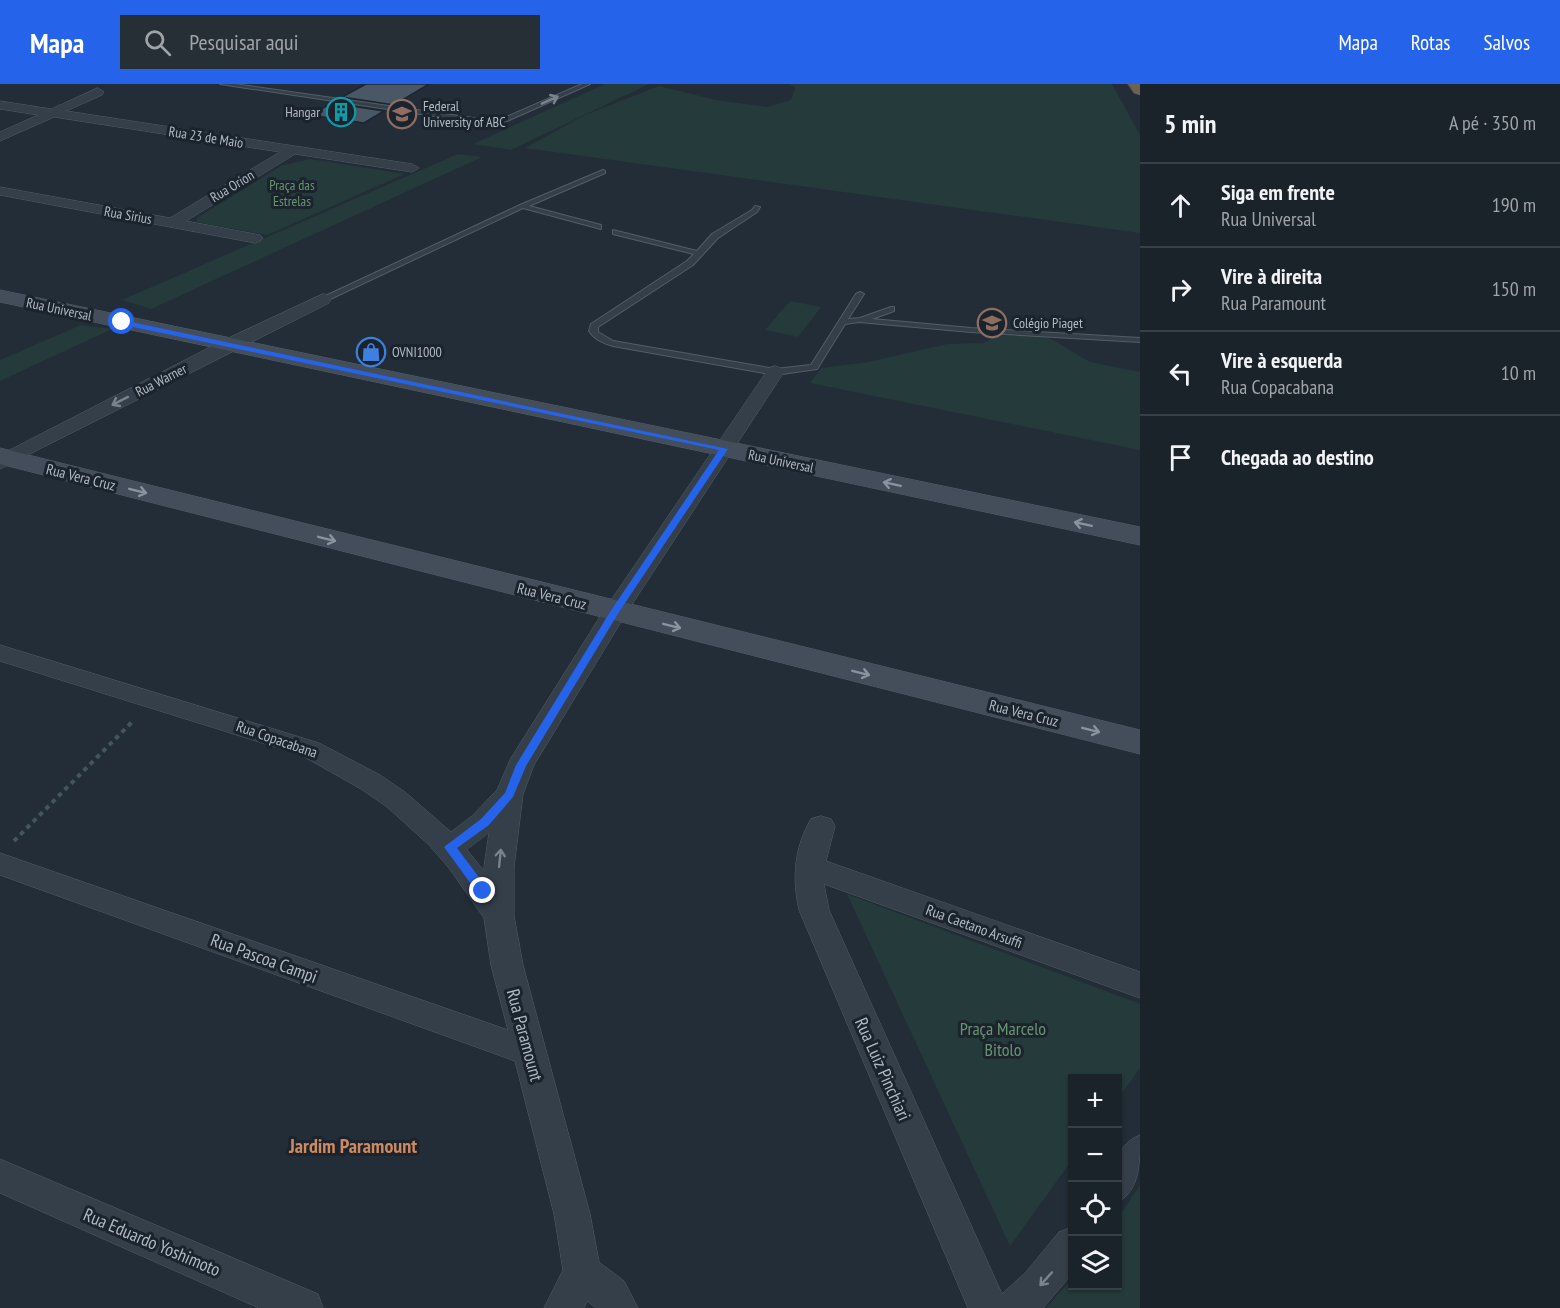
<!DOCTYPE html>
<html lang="pt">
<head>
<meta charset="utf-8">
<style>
	:root { --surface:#1a222a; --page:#272f36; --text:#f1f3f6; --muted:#9fa4a8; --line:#383f47; --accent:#2563eb }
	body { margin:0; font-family:"PT Sans Narrow",sans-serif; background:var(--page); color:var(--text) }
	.controls { position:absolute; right:18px; bottom:18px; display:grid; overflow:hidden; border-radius:0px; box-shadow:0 2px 4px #0004 }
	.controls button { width:54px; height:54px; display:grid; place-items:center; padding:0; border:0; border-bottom:2px solid var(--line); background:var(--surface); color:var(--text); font:30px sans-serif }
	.stop { position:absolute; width:18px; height:18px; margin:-14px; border:4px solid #2563eb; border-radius:50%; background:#fff }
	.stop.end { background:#2563eb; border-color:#fff; box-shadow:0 2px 6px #0008 }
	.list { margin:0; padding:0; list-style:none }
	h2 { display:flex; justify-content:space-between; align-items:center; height:78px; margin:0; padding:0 24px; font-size:26px }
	h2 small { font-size:20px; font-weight:400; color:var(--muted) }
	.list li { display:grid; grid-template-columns:39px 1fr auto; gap:18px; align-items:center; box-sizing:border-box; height:84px; padding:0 24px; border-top:2px solid var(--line) }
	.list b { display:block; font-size:22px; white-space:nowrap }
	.list p { margin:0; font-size:20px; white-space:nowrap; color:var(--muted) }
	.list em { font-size:20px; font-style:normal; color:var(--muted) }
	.icon { flex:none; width:33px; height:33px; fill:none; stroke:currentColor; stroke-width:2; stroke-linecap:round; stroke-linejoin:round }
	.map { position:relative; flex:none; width:1140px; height:1224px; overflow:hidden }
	header { display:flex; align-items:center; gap:36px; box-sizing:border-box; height:84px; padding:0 30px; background:var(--accent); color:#fff }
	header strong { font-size:28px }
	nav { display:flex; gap:33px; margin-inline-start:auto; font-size:21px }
	.search { width:420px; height:54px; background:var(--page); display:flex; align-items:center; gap:15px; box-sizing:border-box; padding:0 21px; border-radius:0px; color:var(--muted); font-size:22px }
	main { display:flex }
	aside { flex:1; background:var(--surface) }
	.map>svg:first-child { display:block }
</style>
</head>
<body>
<header>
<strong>Mapa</strong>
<div class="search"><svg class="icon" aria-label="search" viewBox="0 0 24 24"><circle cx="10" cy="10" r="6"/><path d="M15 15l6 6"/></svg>Pesquisar aqui</div>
<nav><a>Mapa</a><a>Rotas</a><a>Salvos</a></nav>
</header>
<main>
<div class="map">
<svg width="1140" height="1224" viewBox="0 0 1140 1224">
	<rect width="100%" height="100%" fill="#222d38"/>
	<g fill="#253a3a">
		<path d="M605,0H649L511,66L473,60Z"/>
		<path d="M789,0H1112L1140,51V149L525,64L585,31L659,2L716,16L767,23L791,16L795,4Z"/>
		<path d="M458,70L482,73L151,225L122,216Z"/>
		<path d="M310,75L405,90L267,151L197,138V134L281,82Z"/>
		<path d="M790,217L821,223L798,253L765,246Z"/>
		<path d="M81,241L112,245L0,297V276Z"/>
		<path d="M1028,247L1053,256L1090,278L1140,288V366L810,299L821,284L868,278L947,260L983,259L995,253Z"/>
		<path d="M847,810L1140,920V984L1118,1015V994H1072V1076L1010,1162Z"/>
		<path d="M1140,1101V1224H1046L1072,1195V1202H1118V1134Z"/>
	</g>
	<g fill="#4a5764" stroke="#1d262f" stroke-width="1.5">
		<path d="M366,0H429L394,21L342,13Z"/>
		<path d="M332,19L384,27L364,39L310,31Z"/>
	</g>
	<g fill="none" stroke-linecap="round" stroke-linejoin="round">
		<g stroke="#535d66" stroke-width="2">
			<g id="lane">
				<path d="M220,0H235L487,36L504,34L582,0H590L507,37L487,40Z"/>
				<path d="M603,86L605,87V89L529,122L601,141V145L523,124L326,217L319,215L520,121Z"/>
				<path d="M755,122L760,123L757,128L718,154L693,181L598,243V248L613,257L775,285L811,281L856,210L860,208L864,210L848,235L860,234L891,223H894V227L872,235L971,244L1140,254V258L971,248L859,238L845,240L817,285L775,291L613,262C603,259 595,256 589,247L591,240L687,177L694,170L613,150V146L697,167L712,150L752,126Z"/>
			</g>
		</g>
		<g stroke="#535d66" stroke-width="1">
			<g id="street">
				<path d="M98,4L104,8L102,11L66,27L412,80L419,84L412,88L295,70L186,137L260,151L263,154L260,157L255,159L0,111V103L170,134L280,68L54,33L0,57V48L38,31L0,25V17L51,25Z"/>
				<path d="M323,210L329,211L331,215L329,219L0,385V371L222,257Z"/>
				<path d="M775,282L781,284L784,288L627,528L534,681L523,710L514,783V832L523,881L590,1130L599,1178L624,1197L638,1224H596L587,1217L584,1224H544L563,1186L554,1130L515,977L0,791V769L508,946L491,881L484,834L449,784L429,761L386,722L361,705L301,671L0,577V561L319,659L380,691L405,708L451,748L472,732L497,706L511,674L603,528L769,284ZM489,749L484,783V787L467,766Z"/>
				<path d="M821,732L831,735L835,742L826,777L1140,888V914L824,800L829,826L1002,1210L1026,1188L1059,1148L1072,1143V1190L1043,1224H968L799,826C792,794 794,764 811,735Z"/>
				<path d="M1140,1051C1140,1079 1140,1106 1118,1118C1115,1092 1111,1062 1140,1051Z"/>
				<path d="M0,1075L318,1210L323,1224H259L0,1109Z"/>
			</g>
		</g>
		<g stroke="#535d66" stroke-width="1">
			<g id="secondary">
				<path d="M0,206L1140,443V461L0,218Z"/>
				<path d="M0,364L1140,646V670L0,380Z"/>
			</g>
		</g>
		<g stroke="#404a53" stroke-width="1">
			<path id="highway" d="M1128,0H1140V11L1134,9Z"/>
		</g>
		<path stroke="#435759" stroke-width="4" stroke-dasharray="4.5 4.5" stroke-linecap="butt" d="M14,757L133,637"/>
		<use href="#lane" fill="#353f49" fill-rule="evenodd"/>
		<use href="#street" fill="#353f49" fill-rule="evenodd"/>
		<use href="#secondary" fill="#444e5b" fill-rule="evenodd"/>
		<use href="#highway" fill="#6e6253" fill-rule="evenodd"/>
	</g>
	<defs><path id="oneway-shaft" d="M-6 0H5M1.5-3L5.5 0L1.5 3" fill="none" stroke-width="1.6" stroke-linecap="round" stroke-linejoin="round" transform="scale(1.5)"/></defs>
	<g stroke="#79838d">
		<use href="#oneway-shaft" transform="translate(550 16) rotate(-24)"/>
		<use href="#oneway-shaft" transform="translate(120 317) rotate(153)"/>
		<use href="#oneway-shaft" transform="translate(500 774) rotate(-84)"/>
		<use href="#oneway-shaft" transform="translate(1046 1195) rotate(132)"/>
	</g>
	<g stroke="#8a94a0">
		<use href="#oneway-shaft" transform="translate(892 400) rotate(-168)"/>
		<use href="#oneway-shaft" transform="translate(138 407) rotate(14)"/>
		<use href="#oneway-shaft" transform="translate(1083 440) rotate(-168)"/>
		<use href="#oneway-shaft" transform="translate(327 455) rotate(14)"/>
		<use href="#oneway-shaft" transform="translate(672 542) rotate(14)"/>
		<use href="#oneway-shaft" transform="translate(861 589) rotate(14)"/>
		<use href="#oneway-shaft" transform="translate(1091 646) rotate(14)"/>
	</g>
	<path fill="#2563eb" d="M122,236L728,365L619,528L526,682L513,713L489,741L457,764L487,804V811H479L444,763L481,735L505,709L516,681L610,528L719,366L119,240Z"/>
	<defs>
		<g id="building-ring" transform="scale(1.5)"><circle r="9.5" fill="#1b242d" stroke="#0f9aa8" stroke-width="1.5"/><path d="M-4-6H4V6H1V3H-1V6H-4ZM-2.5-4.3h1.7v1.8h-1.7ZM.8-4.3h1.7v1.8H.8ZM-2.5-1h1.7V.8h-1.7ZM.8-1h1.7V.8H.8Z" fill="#0f9aa8"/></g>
		<g id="university-ring" transform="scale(1.5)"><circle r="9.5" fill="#1b242d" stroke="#8d6e63" stroke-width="1.5"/><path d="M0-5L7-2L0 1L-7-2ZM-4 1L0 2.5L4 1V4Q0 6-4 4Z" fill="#8d6e63"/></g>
		<g id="school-ring" transform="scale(1.5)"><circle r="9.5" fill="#1b242d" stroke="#8d6e63" stroke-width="1.5"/><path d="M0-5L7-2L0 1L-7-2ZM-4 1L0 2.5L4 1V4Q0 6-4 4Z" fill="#8d6e63"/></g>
		<g id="shop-ring" transform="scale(1.5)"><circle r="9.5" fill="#1b242d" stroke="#3f7fe0" stroke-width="1.5"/><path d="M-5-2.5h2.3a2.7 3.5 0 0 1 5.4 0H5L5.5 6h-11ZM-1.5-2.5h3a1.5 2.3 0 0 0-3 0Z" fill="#3f7fe0"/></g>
	</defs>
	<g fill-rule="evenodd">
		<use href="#building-ring" x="341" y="28"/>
		<use href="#university-ring" x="402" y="30"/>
		<use href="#school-ring" x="992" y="239"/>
		<use href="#shop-ring" x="371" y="268"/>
	</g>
	<g text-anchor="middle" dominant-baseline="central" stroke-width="6" stroke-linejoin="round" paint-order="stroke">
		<g font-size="14" fill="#b0bac5" stroke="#1b242d" text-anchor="start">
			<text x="423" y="22">Federal<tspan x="423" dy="16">University of ABC</tspan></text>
			<text x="320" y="28" text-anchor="end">Hangar</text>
			<text x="1013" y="239">Colégio Piaget</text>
			<text x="392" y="268">OVNI1000</text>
		</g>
		<g font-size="14" fill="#b0bac5" stroke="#1b242d">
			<text transform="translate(206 53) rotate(9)">Rua 23 de Maio</text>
			<text transform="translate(232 102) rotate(-31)">Rua Orion</text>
			<text transform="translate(128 131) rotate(10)">Rua Sirius</text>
			<text transform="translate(59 225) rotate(12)">Rua Universal</text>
			<text transform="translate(161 296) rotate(-27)">Rua Warner</text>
			<text transform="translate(781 377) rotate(12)">Rua Universal</text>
		</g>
		<g font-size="14" fill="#689570" stroke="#1b242d">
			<text x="292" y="101">Praça das<tspan x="292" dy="16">Estrelas</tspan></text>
		</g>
		<g font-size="15" fill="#b0bac5" stroke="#1b242d">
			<text transform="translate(81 393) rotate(14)">Rua Vera Cruz</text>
			<text transform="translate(552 512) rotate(14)">Rua Vera Cruz</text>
			<text transform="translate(1024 629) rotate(14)">Rua Vera Cruz</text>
			<text transform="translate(277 655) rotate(19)">Rua Copacabana</text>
			<text transform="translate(974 842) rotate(20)">Rua Caetano Arsuffi</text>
		</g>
		<g font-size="18" fill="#b0bac5" stroke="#1b242d">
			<text transform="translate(264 874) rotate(20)">Rua Pascoa Campi</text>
			<text transform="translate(525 951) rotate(75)">Rua Paramount</text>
			<text transform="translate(883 985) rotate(66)">Rua Luiz Pinchiari</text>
			<text transform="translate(152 1158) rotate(23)">Rua Eduardo Yoshimoto</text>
		</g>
		<g font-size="18" fill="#689570" stroke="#1b242d">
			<text x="1003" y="944">Praça Marcelo<tspan x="1003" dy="21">Bitolo</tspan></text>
		</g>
		<g font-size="20" font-weight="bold" fill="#cf8961" stroke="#1b242d">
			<text x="353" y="1062">Jardim Paramount</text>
		</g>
	</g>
</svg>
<div class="controls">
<button>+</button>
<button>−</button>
<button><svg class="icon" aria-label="locate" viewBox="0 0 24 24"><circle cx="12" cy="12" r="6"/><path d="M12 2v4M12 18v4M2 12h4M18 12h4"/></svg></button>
<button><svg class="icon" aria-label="layers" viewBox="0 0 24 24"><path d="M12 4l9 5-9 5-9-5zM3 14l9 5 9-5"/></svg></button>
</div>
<div class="stop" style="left:122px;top:238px"></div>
<div class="stop end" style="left:483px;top:807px"></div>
</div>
<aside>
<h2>5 min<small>A pé · 350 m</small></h2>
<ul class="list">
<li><svg class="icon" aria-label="ahead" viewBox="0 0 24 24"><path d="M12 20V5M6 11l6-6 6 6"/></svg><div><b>Siga em frente</b><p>Rua Universal</p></div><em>190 m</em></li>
<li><svg class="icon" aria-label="right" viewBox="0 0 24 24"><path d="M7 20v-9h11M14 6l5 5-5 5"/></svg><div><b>Vire à direita</b><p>Rua Paramount</p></div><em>150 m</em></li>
<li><svg class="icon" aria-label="left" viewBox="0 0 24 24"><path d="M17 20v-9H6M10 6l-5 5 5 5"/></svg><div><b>Vire à esquerda</b><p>Rua Copacabana</p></div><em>10 m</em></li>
<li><svg class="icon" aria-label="arrive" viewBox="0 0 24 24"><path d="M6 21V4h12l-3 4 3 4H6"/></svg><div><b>Chegada ao destino</b></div></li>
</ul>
</aside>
</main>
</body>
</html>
